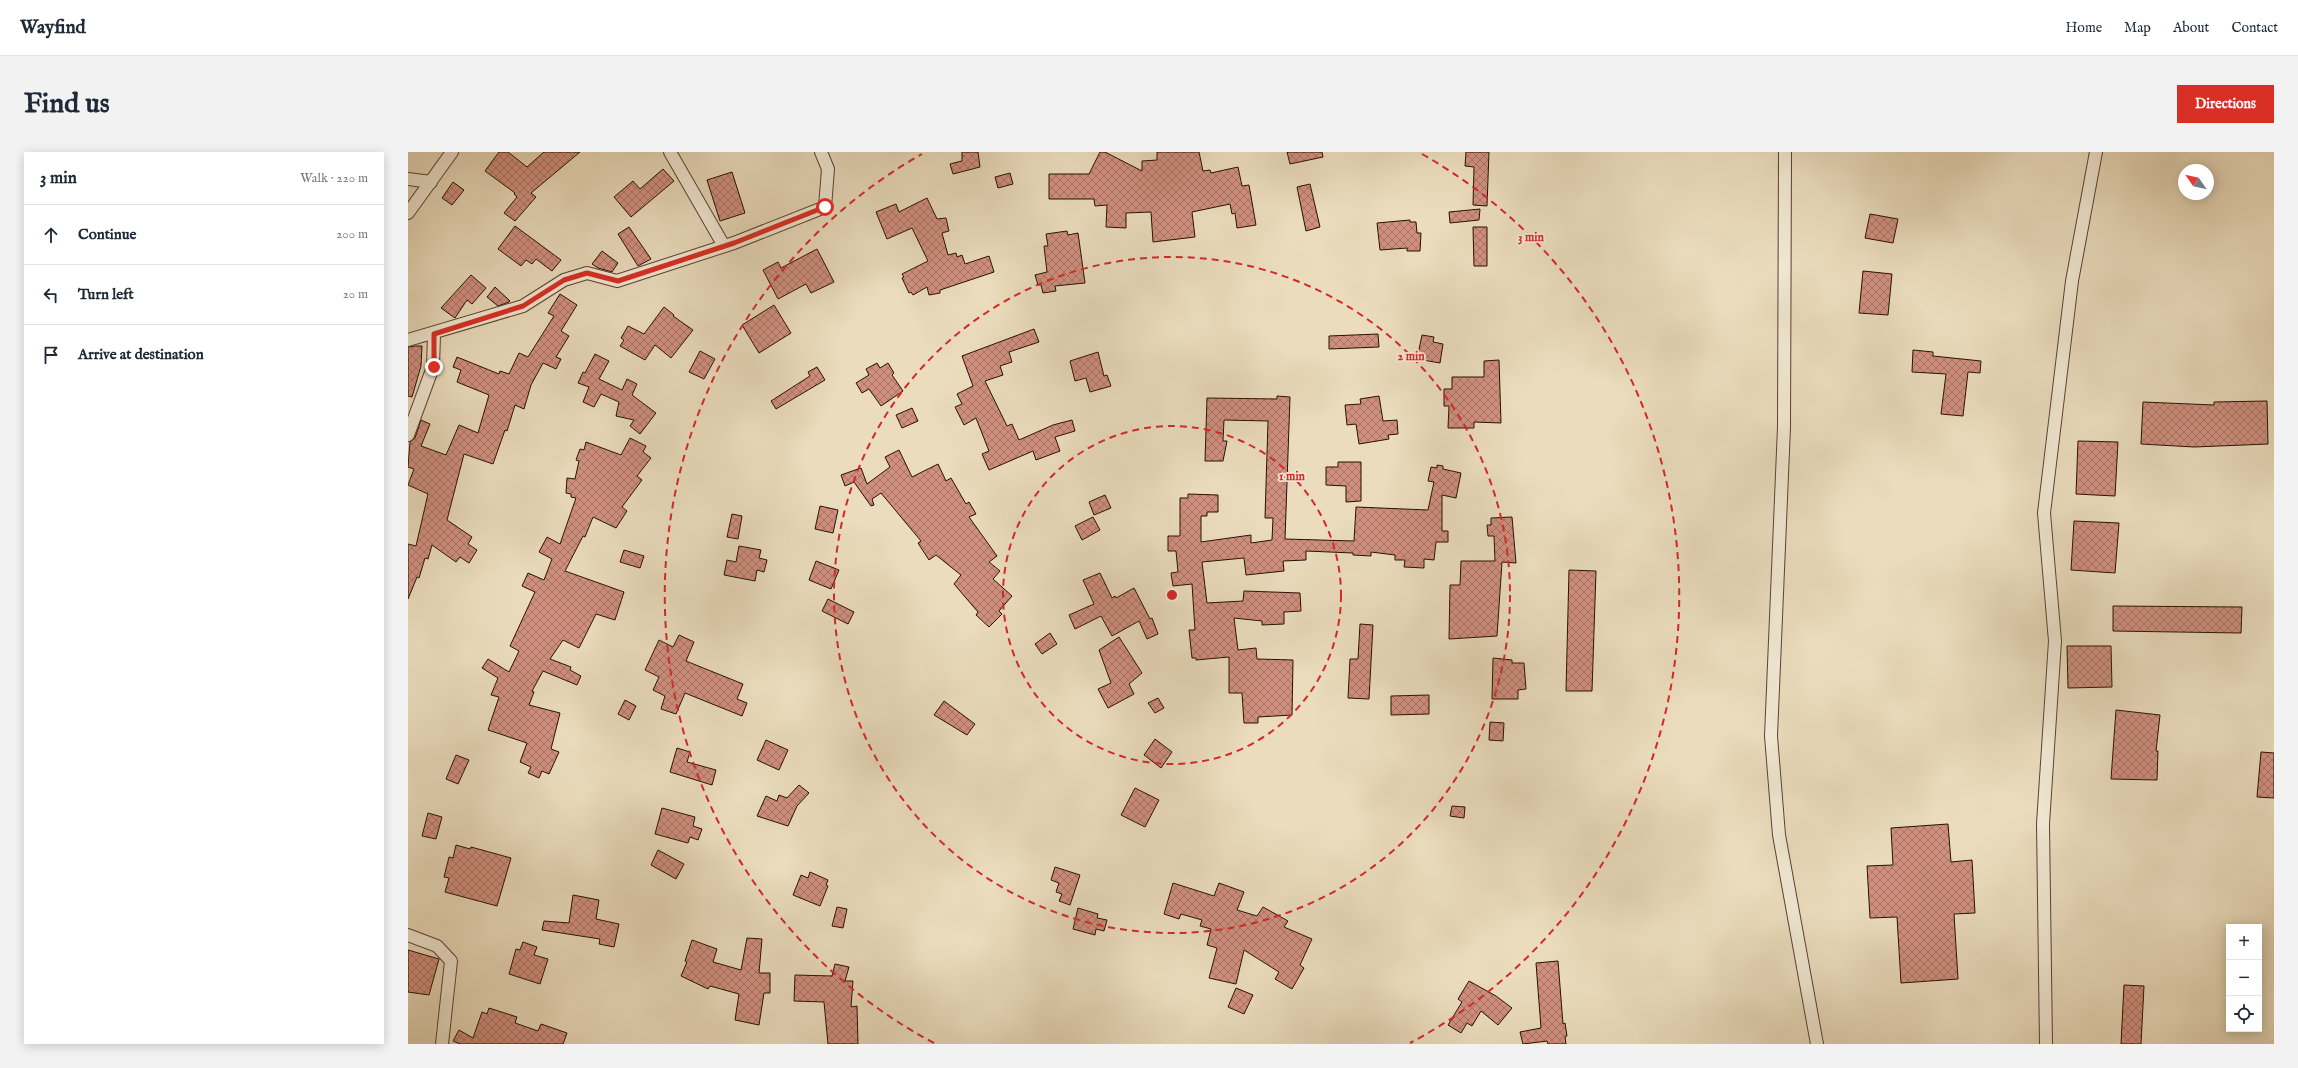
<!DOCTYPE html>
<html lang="en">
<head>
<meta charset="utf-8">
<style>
	:root { --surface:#fff; --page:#f2f2f3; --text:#1f2937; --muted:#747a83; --line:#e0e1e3; --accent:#d93025 }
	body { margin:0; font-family:"IM FELL English",serif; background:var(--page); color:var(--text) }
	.controls { position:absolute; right:12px; bottom:12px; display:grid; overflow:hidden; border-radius:0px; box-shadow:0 2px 10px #0003 }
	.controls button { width:36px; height:36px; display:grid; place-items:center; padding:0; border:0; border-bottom:1px solid var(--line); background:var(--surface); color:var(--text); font:20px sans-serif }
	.compass { position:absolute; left:1770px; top:12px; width:36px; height:36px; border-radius:50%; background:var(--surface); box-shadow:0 2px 10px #0003; rotate:304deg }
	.stop { position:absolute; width:12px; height:12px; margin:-9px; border:3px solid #d93025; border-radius:50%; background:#fff }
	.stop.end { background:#d93025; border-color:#fff; box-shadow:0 1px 4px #0008 }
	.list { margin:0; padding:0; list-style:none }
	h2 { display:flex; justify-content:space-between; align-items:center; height:52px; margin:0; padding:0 16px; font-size:17px }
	h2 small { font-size:13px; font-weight:400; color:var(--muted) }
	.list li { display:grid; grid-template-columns:26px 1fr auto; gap:12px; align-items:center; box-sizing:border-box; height:60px; padding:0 16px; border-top:1px solid var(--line) }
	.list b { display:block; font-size:15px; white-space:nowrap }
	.list em { font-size:13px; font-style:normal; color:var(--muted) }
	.icon { flex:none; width:22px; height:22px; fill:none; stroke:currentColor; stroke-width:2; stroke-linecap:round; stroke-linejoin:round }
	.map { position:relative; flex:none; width:1866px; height:892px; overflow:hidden; border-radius:0px }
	header { display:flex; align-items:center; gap:24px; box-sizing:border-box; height:56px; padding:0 20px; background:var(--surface); border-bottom:1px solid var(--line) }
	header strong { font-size:19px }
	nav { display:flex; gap:22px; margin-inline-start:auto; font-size:14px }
	.intro { display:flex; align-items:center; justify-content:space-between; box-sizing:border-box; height:96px; padding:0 24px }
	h1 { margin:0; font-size:28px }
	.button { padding:10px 18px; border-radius:0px; background:var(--accent); color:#fff; font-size:14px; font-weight:700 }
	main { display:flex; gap:24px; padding:0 24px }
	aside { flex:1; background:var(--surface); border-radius:0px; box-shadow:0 2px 10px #0003 }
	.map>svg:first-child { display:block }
</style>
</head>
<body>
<header>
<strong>Wayfind</strong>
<nav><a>Home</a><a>Map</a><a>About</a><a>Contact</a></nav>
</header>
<div class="intro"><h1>Find us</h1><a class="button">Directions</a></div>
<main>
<aside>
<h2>3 min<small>Walk · 220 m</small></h2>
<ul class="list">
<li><svg class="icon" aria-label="ahead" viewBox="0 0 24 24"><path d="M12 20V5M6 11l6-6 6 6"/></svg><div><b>Continue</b></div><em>200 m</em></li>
<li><svg class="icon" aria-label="left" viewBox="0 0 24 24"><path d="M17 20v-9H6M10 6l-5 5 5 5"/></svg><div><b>Turn left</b></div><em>20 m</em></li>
<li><svg class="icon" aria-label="arrive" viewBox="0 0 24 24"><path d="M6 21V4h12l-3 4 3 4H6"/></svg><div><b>Arrive at destination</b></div></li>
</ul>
</aside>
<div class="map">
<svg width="1866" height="892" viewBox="0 0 1866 892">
	<defs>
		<pattern id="building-cross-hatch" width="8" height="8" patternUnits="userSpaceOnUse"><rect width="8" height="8" fill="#d0907f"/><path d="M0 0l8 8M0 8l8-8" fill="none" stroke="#a97466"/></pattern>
	</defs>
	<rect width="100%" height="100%" fill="#eadcbd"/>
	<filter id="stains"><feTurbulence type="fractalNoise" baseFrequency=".005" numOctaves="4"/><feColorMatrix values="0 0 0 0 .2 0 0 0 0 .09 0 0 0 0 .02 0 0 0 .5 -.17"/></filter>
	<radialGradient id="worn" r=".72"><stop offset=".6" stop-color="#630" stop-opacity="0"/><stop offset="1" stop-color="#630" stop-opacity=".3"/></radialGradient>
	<g fill="url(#building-cross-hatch)" stroke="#290f03">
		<path d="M91,0H100L119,15L136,0H172L123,41L128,45L107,69L96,61L109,45L106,42L107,41L77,19Z"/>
		<path d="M554,0H570L572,15L545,22L542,12L554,9Z"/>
		<path d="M692,0H697L734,19V9L749,8V0H791L795,19L802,18L803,21L830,15L834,34L841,33L848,73L829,76L827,61L824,62L822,52L784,60L787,85L745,90L743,60L718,61V76L698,75L699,53L687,54L686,47H641V22H681Z"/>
		<path d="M879,0H914L915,5L882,12Z"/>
		<path d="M1058,0H1081L1079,54L1065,53L1066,15L1057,14Z"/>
		<path d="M255,17L266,29L223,65L206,45L225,29L232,37Z"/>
		<path d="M324,20L337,61L312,69L299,28Z"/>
		<path d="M602,21L605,32L590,36L587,25Z"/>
		<path d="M45,30L56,38L44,53L34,46Z"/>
		<path d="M902,32L912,75L898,79L889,35Z"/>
		<path d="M519,46L529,67L538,66L541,79L534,81L540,103L548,101L549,105L554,103L557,112L581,104L586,120L532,138V141L521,143L519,135L505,143L503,140L501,141L494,126L496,125L494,122L520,109L504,76L479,87L468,60L488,52L491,60Z"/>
		<path d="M1072,57L1071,68L1042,71L1041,60Z"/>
		<path d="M1462,62L1490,67L1485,91L1457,86Z"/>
		<path d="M1002,68V70H1008L1009,81H1013L1012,99H999V96L972,98L969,71Z"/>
		<path d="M107,74L153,108L144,119L128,107L124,112L118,108L113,114L90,97Z"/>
		<path d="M221,75L243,107L230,114L210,82Z"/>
		<path d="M1065,75H1079V114H1066Z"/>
		<path d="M659,79L660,83L670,81L677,131L647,134L648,139L635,141L633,133H630L627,123L639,120L636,94H640L638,82Z"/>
		<path d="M409,97L426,130L403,141L398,132L370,147L355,118L370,110L373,116Z"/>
		<path d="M194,99L210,111L204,120L190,116L184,112Z"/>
		<path d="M1455,119L1484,122L1480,163L1451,161Z"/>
		<path d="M63,123L78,136L64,152L59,148L47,166L33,156Z"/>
		<path d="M87,135L102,149L101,150L90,154L79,145Z"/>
		<path d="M152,142L169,153L153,179L161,184L148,205L153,207L148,217L135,211L123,233L116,257L107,253L99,279L97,278L85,312L56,302L39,368L64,385L60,392L69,398L61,411L52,405L48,410L24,393L20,407L17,406L11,426L9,425L0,447V392L8,394L20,342L0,333L6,317L0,315L2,290L7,286L13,268L22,272L13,294L38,303L51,273L70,281L81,243L49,230L53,218L45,215L49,205L91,222L92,219L101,222L111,201L120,205L146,164L140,161Z"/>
		<path d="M366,153L383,181L351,201L334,173Z"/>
		<path d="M256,155L266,163L265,164L285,178L263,206L247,193L237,208L212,194L216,188L213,186L220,174L236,182Z"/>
		<path d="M626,177L631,190L601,200L604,210L592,214L595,223L577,229L599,274L604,272L611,288L645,273L664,268L667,279L647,285L652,299L628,308L625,299L581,318L574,302L581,299L568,266L556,273L547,255L554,252L549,242L565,234L554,204Z"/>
		<path d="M970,182L971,195L921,197V184Z"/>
		<path d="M1014,183L1026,185L1025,190L1035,192L1032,211L1009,207Z"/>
		<path d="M7,194H14L13,214L4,245L0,244V195Z"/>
		<path d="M1505,198L1525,200V204L1573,209L1572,221L1560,220L1555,264L1533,262L1538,222L1504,220Z"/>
		<path d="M292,199L307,207L296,227L281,220Z"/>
		<path d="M690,200L696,224L699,223L703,234L682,240L678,226L667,229L662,209Z"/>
		<path d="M187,202L201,209L191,227L214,238L219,227L229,232L224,243L248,261L232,282L222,274L226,268L208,264L211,250L193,242L186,255L175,250L181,235L170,231L175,220L177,221Z"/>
		<path d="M1091,208L1093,271L1066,270V276H1040L1041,254H1036V237H1044V225H1076V209Z"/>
		<path d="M469,211L472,216L480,211L486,221L484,223L495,239L473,254L461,237L454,241L448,231L461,223L458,217Z"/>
		<path d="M409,215L417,228L368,257L363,249L402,224L400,220Z"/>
		<path d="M869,244L882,245L877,387L946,389L948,355L1020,358L1026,330L1020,329L1023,315L1029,316V313L1035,314V317L1053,321L1048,346L1034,343V379H1040V390H1028L1026,408L1016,407V416L996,415L997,408H987V403L963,400V404L945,403V401L898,399V408L875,409L876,419L838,423L836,406L794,410L799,451L835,449L836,439L892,441L893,459L876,460V472L854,473V469L826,466L830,498L848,496L849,507L885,508L884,563L850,565V571H836L834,541H821V505L788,508V506H784L781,478H787L784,432L765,434L763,421L770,420L768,399H760V384H772V346H780V342L810,343V360H799V364H793V390L843,383V391L864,388L865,366H857L860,269L816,268L815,289H819L815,309H797L799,246L869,247Z"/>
		<path d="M971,244L975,269L989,268L990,282L980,283L981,287L951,292L948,272L939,273L937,253L953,252L952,247Z"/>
		<path d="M1859,249L1860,292L1786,295L1733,292L1735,250L1806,253V250Z"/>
		<path d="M504,256L510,269L494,276L488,263Z"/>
		<path d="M222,286L238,294L235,300L243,306L229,324L234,328L214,355L219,359L208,376L185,365L177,385L175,384L157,419L216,440L207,468L188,462L171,496L155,488L142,507L163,515L162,518L173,524L169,533L135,519L124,539L126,540L121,553L152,561L143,597L151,600L141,622L134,619L131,626L120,621L123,615L112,610L119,591L80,578L91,545L83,543L90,526L74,516L80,507L101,520L111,499L102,494L127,440L114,434L120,421L136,428L144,407L131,400L139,385L152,392L168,346L163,345V342L158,341L159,326L167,327L171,309L168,308L172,297L176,298L178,290L213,303Z"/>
		<path d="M1670,289L1710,290L1707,344L1668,342Z"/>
		<path d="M491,298L504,325L530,312L538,329L543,326L558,352L561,350L568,362L561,365L589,404L581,410L592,419L585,427L604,444L591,459L594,462L581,475L568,463L570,460L546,432L553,423L528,403L521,408L510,391L513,389L473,341L464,347L466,353L463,354L446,330L437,334L433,323L453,316L459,332L482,315L477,305Z"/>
		<path d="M930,310H953V349L938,350V334L918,333V315H930Z"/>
		<path d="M697,343L703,356L686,363L681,350Z"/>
		<path d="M412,354L430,358L425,381L407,377Z"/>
		<path d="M324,362L334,364L330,387L319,385Z"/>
		<path d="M685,365L692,378L674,388L667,374Z"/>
		<path d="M1104,365L1108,411L1094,410L1089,484L1041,487L1042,433H1052L1053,409H1087L1086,384H1080L1079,373H1083V366Z"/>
		<path d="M1666,369L1711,371L1707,421L1663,418Z"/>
		<path d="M331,394L353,398L351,406L359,408L356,420L349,418L347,429L316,423L319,408L328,410Z"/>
		<path d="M216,398L236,404L232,416L212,410Z"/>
		<path d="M408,409L431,418L423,437L401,428Z"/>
		<path d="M1161,418L1188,419L1184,539H1158Z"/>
		<path d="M692,421L704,446L707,444L708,446L726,436L742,467L744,466L750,482L739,487L731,469L704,484L693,464L667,477L661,463L686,452L675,428Z"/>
		<path d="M420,447L446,460L440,472L414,459Z"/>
		<path d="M1705,454L1834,455L1833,481L1705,479Z"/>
		<path d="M952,472L965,473L961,547L940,546L942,507H950Z"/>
		<path d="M642,481L649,492L634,502L627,492Z"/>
		<path d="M271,483L286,490L278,509L335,532L329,547L339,551L334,564L277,541L268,562L253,557L257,544L245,538L251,525L237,518L251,488L265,495Z"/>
		<path d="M711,485L734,521L721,532L726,542L700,556L690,537L703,531L691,498Z"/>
		<path d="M1659,494H1703L1704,535L1660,536Z"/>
		<path d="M1085,506L1104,508V511H1116L1118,537L1110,538V547H1084Z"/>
		<path d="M1021,543V562L983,563V544Z"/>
		<path d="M750,546L756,556L747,561L740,551Z"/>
		<path d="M217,548L228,554L221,568L210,562Z"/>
		<path d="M536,549L567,572L559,583L526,563Z"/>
		<path d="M1708,558L1752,563L1748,599H1750L1749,628L1703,627Z"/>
		<path d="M1082,570L1096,571L1095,589L1081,588Z"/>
		<path d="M747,587L764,600L753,616L736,603Z"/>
		<path d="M358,588L380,598L371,618L349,608Z"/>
		<path d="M269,596L282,600L279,610L308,618L304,633L262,620Z"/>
		<path d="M1853,600L1866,601V646L1849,645Z"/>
		<path d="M48,603L61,608L50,632L38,627Z"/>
		<path d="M391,633L401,641L389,654L380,674L349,664L358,644L369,649L371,643L379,646Z"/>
		<path d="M727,636L751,648L737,675L713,663Z"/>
		<path d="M1044,654L1057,655L1056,666L1042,664Z"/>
		<path d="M254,656L287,665L285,674L294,677L290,688L282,685L280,691L247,682Z"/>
		<path d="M20,661L34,665L28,687L14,684Z"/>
		<path d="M1540,672L1543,710L1564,708L1567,761L1546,762L1550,827L1493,831L1489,765L1462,766L1459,714L1485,713L1483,676Z"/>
		<path d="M48,693L62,697L63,695L103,706L89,754L37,740L41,726L36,725L41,705L45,706Z"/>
		<path d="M250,698L276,712L268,727L243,713Z"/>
		<path d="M647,715L672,723L662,753L651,749L654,742L648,740L651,731L643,728Z"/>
		<path d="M402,720L420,728L418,733L420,734L412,754L385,743L393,723L400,726Z"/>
		<path d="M765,731L806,744L811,731L836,740L829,758L849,764L855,755L880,769L876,775L904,787L892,813L896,816L884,837L867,827L871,820L836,798L828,832L801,826L809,796L799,793L803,777L792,774L794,768L773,762L771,767L756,762Z"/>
		<path d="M165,743L191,748L188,767L211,772L206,795L191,792L192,787L134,778L136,769L161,771Z"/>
		<path d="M429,755L439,757L435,776L424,774Z"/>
		<path d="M670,756L690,762L689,766L699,768L696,779L688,777L687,783L665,777Z"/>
		<path d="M339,786L354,787L351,821H362V841H356L351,873L327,868L331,842L302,834L300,837L273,824L279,810L277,809L284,788L309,797L305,810L333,818Z"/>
		<path d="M115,790L129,795L126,803L140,807L132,832L101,822L108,797L112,798Z"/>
		<path d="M0,798L31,807L21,843L0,840Z"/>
		<path d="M1150,809L1155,872L1157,871L1159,884L1157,885L1158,892H1140L1139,889L1115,892L1112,880L1133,876L1128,811Z"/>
		<path d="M427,812L441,815L437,829H445L443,855L449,854L450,892H420L416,850L386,849L387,823L424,824Z"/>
		<path d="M1061,829L1088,844L1104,856L1090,873L1073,859L1064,874L1059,871L1053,881L1040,873L1054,850L1050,847Z"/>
		<path d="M1716,833L1736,834L1733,892H1713Z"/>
		<path d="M828,836L845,843L836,862L820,855Z"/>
		<path d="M81,856L109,865L107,871L130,879L133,872L159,881L155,892H52L45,889L51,878L65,886L74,860L79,862Z"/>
	</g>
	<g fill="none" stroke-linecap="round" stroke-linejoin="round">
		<g stroke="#594232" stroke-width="14">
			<g id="minor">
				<path d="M262,0L316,94"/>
				<path d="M1377,0L1376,275L1363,584L1371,683L1409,892"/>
				<path d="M0,27L23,30"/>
				<path d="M0,61L44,0"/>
				<path d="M0,188L115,154L156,128L179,121L209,129L326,91L417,55L420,17L413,0"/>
				<path d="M0,283L25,215L26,182"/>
				<path d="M0,783L29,794L43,809L34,892"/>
				<path d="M1638,892L1635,672L1647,489L1636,361L1664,129L1688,0"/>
			</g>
		</g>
		<use href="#minor" stroke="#f1e8d4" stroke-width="12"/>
	</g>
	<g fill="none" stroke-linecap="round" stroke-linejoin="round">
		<path stroke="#d93025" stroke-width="5" d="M26,215V182L115,154L156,128L179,121L210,129L326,91L417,55"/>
	</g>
	<g fill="none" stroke="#d62828" stroke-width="2" stroke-dasharray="7 5">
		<circle cx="764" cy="443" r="169"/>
		<circle cx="764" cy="443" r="338"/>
		<path d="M526 891A507 507 0 0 1 514 2M1014 2A507 507 0 0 1 1002 891"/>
	</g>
	<circle cx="764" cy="443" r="6" fill="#d62828" stroke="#f1e8d4" stroke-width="2"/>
	<g font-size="12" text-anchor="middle" font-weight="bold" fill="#d62828" stroke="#f1e8d4" stroke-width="3.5" stroke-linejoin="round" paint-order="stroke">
		<text x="1123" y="89">3 min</text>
		<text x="1003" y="208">2 min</text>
		<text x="884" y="328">1 min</text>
	</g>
	<rect width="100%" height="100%" filter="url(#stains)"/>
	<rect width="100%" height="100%" fill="url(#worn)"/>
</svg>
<div class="controls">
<button>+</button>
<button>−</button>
<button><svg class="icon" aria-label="locate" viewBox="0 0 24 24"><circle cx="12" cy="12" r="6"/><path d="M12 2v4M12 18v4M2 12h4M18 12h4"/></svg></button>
</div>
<svg class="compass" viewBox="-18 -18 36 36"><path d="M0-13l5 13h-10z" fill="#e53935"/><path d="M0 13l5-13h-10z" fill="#747a83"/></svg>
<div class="stop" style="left:417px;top:55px"></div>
<div class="stop end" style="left:26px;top:215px"></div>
</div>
</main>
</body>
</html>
